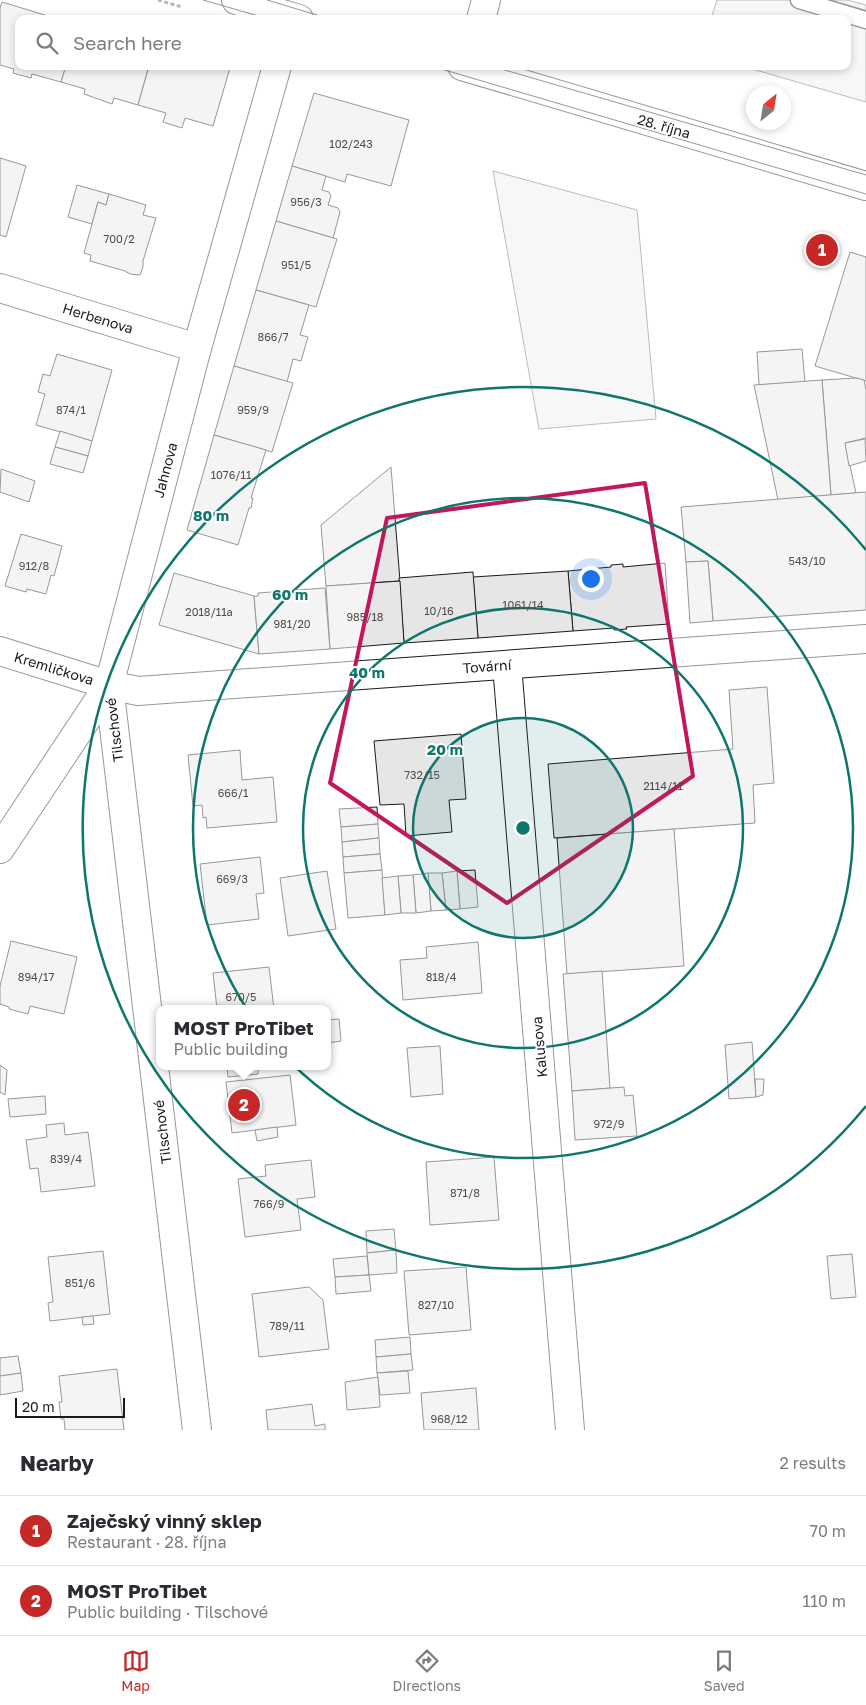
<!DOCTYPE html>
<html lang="en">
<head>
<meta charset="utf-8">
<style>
	:root { --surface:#fff; --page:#f2f2f3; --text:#2b2b33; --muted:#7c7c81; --line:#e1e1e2; --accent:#c62828 }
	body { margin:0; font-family:"Golos Text",sans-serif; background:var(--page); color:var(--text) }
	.compass { position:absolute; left:746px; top:85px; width:45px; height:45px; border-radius:50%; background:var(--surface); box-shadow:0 2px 8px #0003; rotate:30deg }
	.scale { position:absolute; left:15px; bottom:12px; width:110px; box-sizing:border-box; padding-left:5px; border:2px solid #1a1a1a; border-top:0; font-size:14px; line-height:18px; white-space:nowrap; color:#1a1a1a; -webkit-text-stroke:4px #fff; paint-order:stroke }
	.you { position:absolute; left:590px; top:578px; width:18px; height:18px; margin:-12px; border:4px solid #fff; border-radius:50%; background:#1a73e8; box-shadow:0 0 0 8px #1a73e833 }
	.badge { display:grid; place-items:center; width:32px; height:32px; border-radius:50%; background:var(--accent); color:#fff; font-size:16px; font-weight:700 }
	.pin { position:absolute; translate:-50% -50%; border:2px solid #fff; box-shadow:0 1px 5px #0006 }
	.popup { position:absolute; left:156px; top:1005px; width:175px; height:65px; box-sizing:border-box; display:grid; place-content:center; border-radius:10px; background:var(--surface); filter:drop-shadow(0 1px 4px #0005); font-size:16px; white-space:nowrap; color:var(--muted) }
	.popup b { font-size:19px; color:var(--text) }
	.popup::after { content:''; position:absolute; left:50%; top:100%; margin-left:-10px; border:10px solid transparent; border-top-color:var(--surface) }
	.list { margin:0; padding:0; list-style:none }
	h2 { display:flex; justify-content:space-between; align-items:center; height:65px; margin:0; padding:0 20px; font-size:21px }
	h2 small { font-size:16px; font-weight:400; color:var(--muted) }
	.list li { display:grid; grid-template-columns:32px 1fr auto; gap:15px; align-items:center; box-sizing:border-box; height:70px; padding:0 20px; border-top:1px solid var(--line) }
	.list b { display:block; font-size:19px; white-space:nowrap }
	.list p { margin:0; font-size:16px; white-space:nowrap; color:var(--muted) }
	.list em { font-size:16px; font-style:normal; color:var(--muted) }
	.icon { flex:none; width:28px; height:28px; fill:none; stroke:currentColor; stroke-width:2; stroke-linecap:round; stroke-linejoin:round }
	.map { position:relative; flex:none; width:866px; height:1430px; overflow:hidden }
	.search { position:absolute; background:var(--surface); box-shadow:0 2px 8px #0003; left:15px; right:15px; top:15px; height:55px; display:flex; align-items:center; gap:12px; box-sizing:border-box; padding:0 18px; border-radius:10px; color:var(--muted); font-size:19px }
	.sheet { height:205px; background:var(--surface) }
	nav { display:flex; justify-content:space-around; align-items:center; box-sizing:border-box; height:70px; border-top:1px solid var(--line); background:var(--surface); font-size:14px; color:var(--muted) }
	nav a { display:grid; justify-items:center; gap:2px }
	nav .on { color:var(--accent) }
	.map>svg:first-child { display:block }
</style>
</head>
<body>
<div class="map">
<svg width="866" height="1430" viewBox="0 0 866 1430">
	<rect width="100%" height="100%" fill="#fff"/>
	<g fill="#ededed" stroke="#6a6a6a">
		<path d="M717,0H847L866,5V102L742,66H847V19H711Z"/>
		<path d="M493,171L637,210L656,419L539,429Z"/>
	</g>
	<g fill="#e6e6e6" stroke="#1a1a1a">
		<path d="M2,2L58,19H19V66H66L61,82L32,74L31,78L13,73L14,69L0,65V8Z"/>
		<path d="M66,66H149L138,105L114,98L112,104L84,94L85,89L61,82Z"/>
		<path d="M149,66H223L230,68L213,126L185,118L182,128L163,122L166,113L138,105Z"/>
		<path d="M314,93L409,120L391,186L347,174L345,182L292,166Z"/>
		<path d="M0,158L26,166L6,237L0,235Z"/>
		<path d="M292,166L326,176L322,190L329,192L331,196L328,205L338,208L340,212L333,238L276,221Z"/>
		<path d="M77,185L109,194L106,205L98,202L92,224L68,217Z"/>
		<path d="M109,194L146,205L143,215L156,218L143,261V267L140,275L130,274L125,271L90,261L91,255L84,253L98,202L106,205Z"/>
		<path d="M276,221L337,239L316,307L256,290Z"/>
		<path d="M850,252L866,257V381L815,366Z"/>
		<path d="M256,290L309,305L300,335L308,337L301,361L293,359L287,382L234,366Z"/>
		<path d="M802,349L805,382L759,385L757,352Z"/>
		<path d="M57,354L112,370L92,441L36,425L45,394L38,392L43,374L50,376Z"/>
		<path d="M234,366L293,383L272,452L214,435Z"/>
		<path d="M857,378L864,380L866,390V438L845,443L856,493L831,495L822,380Z"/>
		<path d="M822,380L831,495L778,500L754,385Z"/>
		<path d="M60,431L92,441L88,456L55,447Z"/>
		<path d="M214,435L266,450L251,498H253L251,508H249L238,545L187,530Z"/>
		<path d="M865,439L866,461L849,466L845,443Z"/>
		<path d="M55,447L88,456L83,473L50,464Z"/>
		<path d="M391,467L400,581L326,586L321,525Z"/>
		<path d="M1,469L35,481L29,502L0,492Z"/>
		<path d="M866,492V610L713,621L708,561L686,562L681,507Z"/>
		<path d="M21,534L62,546L54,576L51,575L46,594L27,589L26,592L5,586Z"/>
		<path d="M708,561L713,621L690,623L686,562Z"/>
		<path d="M665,563L669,624L626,627L627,629L614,630V628L573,631L568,571L611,567V565L623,564V567Z"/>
		<path d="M568,571L573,631L478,638L473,577Z"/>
		<path d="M473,572L478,638L404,643L399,578Z"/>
		<path d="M174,573L254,596L259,654L159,625Z"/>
		<path d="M400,581L404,643L330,649L326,586Z"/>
		<path d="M325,588L330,649L259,654L254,596H258V593Z"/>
		<path d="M767,687L774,783L753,785L755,823L554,838L548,764L733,749L729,690Z"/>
		<path d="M461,734L466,799L449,800L452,832L406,836L404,804L380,805L374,741Z"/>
		<path d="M240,750L242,780L273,777L277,822L207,828L206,817L203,818L202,805L193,806L188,755Z"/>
		<path d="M377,807L378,824L341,827L339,809Z"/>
		<path d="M378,824L379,838L342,842L341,827Z"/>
		<path d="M674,829L684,966L567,974L557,838Z"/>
		<path d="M379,838L380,854L343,857L342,842Z"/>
		<path d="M380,854L382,870L344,873L343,857Z"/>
		<path d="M260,857L264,893L256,894L259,919L207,925L200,864Z"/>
		<path d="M382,870L385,915L348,918L344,873Z"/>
		<path d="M475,870L478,907L460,909L457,871Z"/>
		<path d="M327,871L336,929L288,936L280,878Z"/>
		<path d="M457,871L460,909L446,910L442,873Z"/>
		<path d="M428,873H442L446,910L431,911Z"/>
		<path d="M428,873L431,911L416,913L413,875Z"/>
		<path d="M413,875L416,913H401L398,876Z"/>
		<path d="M398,876L401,913L385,915L382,878Z"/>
		<path d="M11,941L77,957L64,1014L30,1006L28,1014L9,1009V1007L0,1004V986Z"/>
		<path d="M478,942L482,993L403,1000L400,960L427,958L426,947Z"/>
		<path d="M269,967L274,1009H217L213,973Z"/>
		<path d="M602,971L610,1088L572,1091L563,974Z"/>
		<path d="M339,1019L341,1041L328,1043V1020Z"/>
		<path d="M752,1042L756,1097L729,1099L725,1045Z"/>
		<path d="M440,1046L443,1094L411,1097L407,1048Z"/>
		<path d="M0,1065L7,1070L5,1095L0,1092Z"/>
		<path d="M227,1066H258V1074L228,1077Z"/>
		<path d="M290,1075L296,1125L232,1133L226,1082Z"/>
		<path d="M755,1079H764L763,1095L756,1097Z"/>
		<path d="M624,1087L625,1096L633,1095L637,1136L575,1140L572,1091Z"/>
		<path d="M45,1096L46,1114L10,1117L8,1099Z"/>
		<path d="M64,1123L65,1135L88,1132L95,1186L41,1192L38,1168L30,1169L26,1140L47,1137L46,1125Z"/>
		<path d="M277,1127L278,1137L257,1141L255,1130Z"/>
		<path d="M494,1157L499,1220L430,1225L426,1162Z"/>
		<path d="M311,1160L315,1197L297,1199L301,1230L245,1237L238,1179L266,1176L265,1165Z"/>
		<path d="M394,1229L396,1250L367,1253L366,1231Z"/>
		<path d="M396,1250L397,1273L369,1275L367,1253Z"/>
		<path d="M103,1251L110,1314L50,1321L48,1303L53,1302L48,1257Z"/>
		<path d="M852,1254L856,1297L831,1299L827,1256Z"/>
		<path d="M367,1256L369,1275L335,1277L333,1259Z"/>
		<path d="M466,1267L471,1330L409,1335L404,1271Z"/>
		<path d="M369,1275L371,1291L336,1294L335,1277Z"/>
		<path d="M309,1287L323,1300L329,1349L259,1357L252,1294Z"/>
		<path d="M93,1316L94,1324L83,1325L82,1317Z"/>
		<path d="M410,1337L411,1354L376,1357L375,1340Z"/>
		<path d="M411,1354L413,1370L377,1373L376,1357Z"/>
		<path d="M18,1356L21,1373L0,1376V1358Z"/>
		<path d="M117,1369L124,1430H65L64,1419H61L59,1402H62L59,1376Z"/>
		<path d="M408,1371L410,1393L380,1395L377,1373Z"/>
		<path d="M21,1373L23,1391L0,1395V1376Z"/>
		<path d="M378,1377L380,1407L347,1410L345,1382Z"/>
		<path d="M476,1388L479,1430H424L421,1393Z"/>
		<path d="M312,1404L315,1426L325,1424V1430H268L266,1410Z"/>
	</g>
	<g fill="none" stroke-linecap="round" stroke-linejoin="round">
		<g stroke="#1a1a1a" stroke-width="19">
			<path id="lane" d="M799,0L866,20"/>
		</g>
		<g stroke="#1a1a1a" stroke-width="30">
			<g id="street">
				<path d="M481,19L486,0"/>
				<path d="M0,288L197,348"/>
				<path d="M0,651L109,685L138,691L866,639"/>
				<path d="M507,665L570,1430"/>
				<path d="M109,685L197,1430"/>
				<path d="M0,849L109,685L197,348L277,66"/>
			</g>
		</g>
		<g stroke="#1a1a1a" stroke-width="30">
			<g id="secondary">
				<path d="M236,0L299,19"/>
				<path d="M462,66L866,186"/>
			</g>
		</g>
		<path stroke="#5f5f5f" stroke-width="3" stroke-dasharray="4 2.5" stroke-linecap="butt" d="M158,0L182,7"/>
		<use href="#lane" stroke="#fff" stroke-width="16"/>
		<use href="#street" stroke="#fff" stroke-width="28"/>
		<use href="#secondary" stroke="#fff" stroke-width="28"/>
		<g stroke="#1a1a1a" stroke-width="1">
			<path d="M203,0L269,19"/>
			<path d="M267,0L330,19"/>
			<path d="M431,66L866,194"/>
			<path d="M491,66L866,175"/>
		</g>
	</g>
	<path d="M0 0H866V1430H0ZM645,483L693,776L507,903L330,783L387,518Z" fill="#fff" fill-opacity=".55" fill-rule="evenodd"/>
	<path fill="none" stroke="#c2185b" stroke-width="4" stroke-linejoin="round" d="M645,483L693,776L507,903L330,783L387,518Z"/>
	<circle cx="523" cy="828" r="110" fill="#0f766e" fill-opacity=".12"/>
	<g fill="none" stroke="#0f766e" stroke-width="2.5">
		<circle cx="523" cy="828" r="110"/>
		<circle cx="523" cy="828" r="220"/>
		<circle cx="523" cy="828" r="330"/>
		<path d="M866 1106A441 441 0 1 1 866 550"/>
	</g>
	<g text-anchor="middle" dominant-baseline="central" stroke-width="4" stroke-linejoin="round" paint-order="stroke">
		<g font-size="11" fill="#4d4d4d">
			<text x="351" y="143">102/243</text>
			<text x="306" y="201">956/3</text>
			<text x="119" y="238">700/2</text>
			<text x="296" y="264">951/5</text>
			<text x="273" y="336">866/7</text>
			<text x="71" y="409">874/1</text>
			<text x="253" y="409">959/9</text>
			<text x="231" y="474">1076/11</text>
			<text x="807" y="560">543/10</text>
			<text x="34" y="565">912/8</text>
			<text x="523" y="604">1061/14</text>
			<text x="439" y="610">10/16</text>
			<text x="209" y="611">2018/11a</text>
			<text x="365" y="616">985/18</text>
			<text x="292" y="623">981/20</text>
			<text x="422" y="774">732/15</text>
			<text x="663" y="785">2114/11</text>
			<text x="233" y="792">666/1</text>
			<text x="232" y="878">669/3</text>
			<text x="36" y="976">894/17</text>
			<text x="441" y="976">818/4</text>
			<text x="241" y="996">670/5</text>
			<text x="609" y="1123">972/9</text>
			<text x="66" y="1158">839/4</text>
			<text x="465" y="1192">871/8</text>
			<text x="269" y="1203">766/9</text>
			<text x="80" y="1282">851/6</text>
			<text x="436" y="1304">827/10</text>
			<text x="287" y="1325">789/11</text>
			<text x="449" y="1418">968/12</text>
		</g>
		<g font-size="14" fill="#1a1a1a" stroke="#fff">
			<text transform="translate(664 126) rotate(16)">28. října</text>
			<text transform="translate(98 318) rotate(17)">Herbenova</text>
			<text transform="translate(165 470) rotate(-75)">Jahnova</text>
			<text transform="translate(487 666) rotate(-4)">Tovární</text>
			<text transform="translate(54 668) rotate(17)">Kremličkova</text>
			<text transform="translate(114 730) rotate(-97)">Tilschové</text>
			<text transform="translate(539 1047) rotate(-95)">Kalusova</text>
			<text transform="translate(162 1132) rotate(-97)">Tilschové</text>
		</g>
	</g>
	<circle cx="523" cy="828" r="8" fill="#0f766e" stroke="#fff" stroke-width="2.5"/>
	<g font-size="15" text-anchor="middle" font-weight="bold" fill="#0f766e" stroke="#fff" stroke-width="4" stroke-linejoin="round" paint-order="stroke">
		<text x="211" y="521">80 m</text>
		<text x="290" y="600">60 m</text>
		<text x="367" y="678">40 m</text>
		<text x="445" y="755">20 m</text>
	</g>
</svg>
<svg class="compass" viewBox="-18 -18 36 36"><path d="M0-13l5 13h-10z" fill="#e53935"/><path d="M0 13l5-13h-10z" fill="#7c7c81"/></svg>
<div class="scale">20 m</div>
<div class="you"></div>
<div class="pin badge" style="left:822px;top:250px">1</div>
<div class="pin badge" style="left:244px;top:1105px">2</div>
<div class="popup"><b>MOST ProTibet</b>Public building</div>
<div class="search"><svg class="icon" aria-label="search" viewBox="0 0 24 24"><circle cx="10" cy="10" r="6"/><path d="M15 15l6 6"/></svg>Search here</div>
</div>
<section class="sheet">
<h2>Nearby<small>2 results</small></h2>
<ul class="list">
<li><span class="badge">1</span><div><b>Zaječský vinný sklep</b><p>Restaurant · 28. října</p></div><em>70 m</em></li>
<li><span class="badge">2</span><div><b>MOST ProTibet</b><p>Public building · Tilschové</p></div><em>110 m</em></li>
</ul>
</section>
<nav>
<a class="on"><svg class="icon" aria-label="map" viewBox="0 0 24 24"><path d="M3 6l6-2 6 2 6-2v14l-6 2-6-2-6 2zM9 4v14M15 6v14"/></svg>Map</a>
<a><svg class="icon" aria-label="directions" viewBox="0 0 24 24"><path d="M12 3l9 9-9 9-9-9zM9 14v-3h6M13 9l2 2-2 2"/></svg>Directions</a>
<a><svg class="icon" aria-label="saved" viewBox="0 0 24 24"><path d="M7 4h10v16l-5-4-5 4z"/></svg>Saved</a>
</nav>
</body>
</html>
